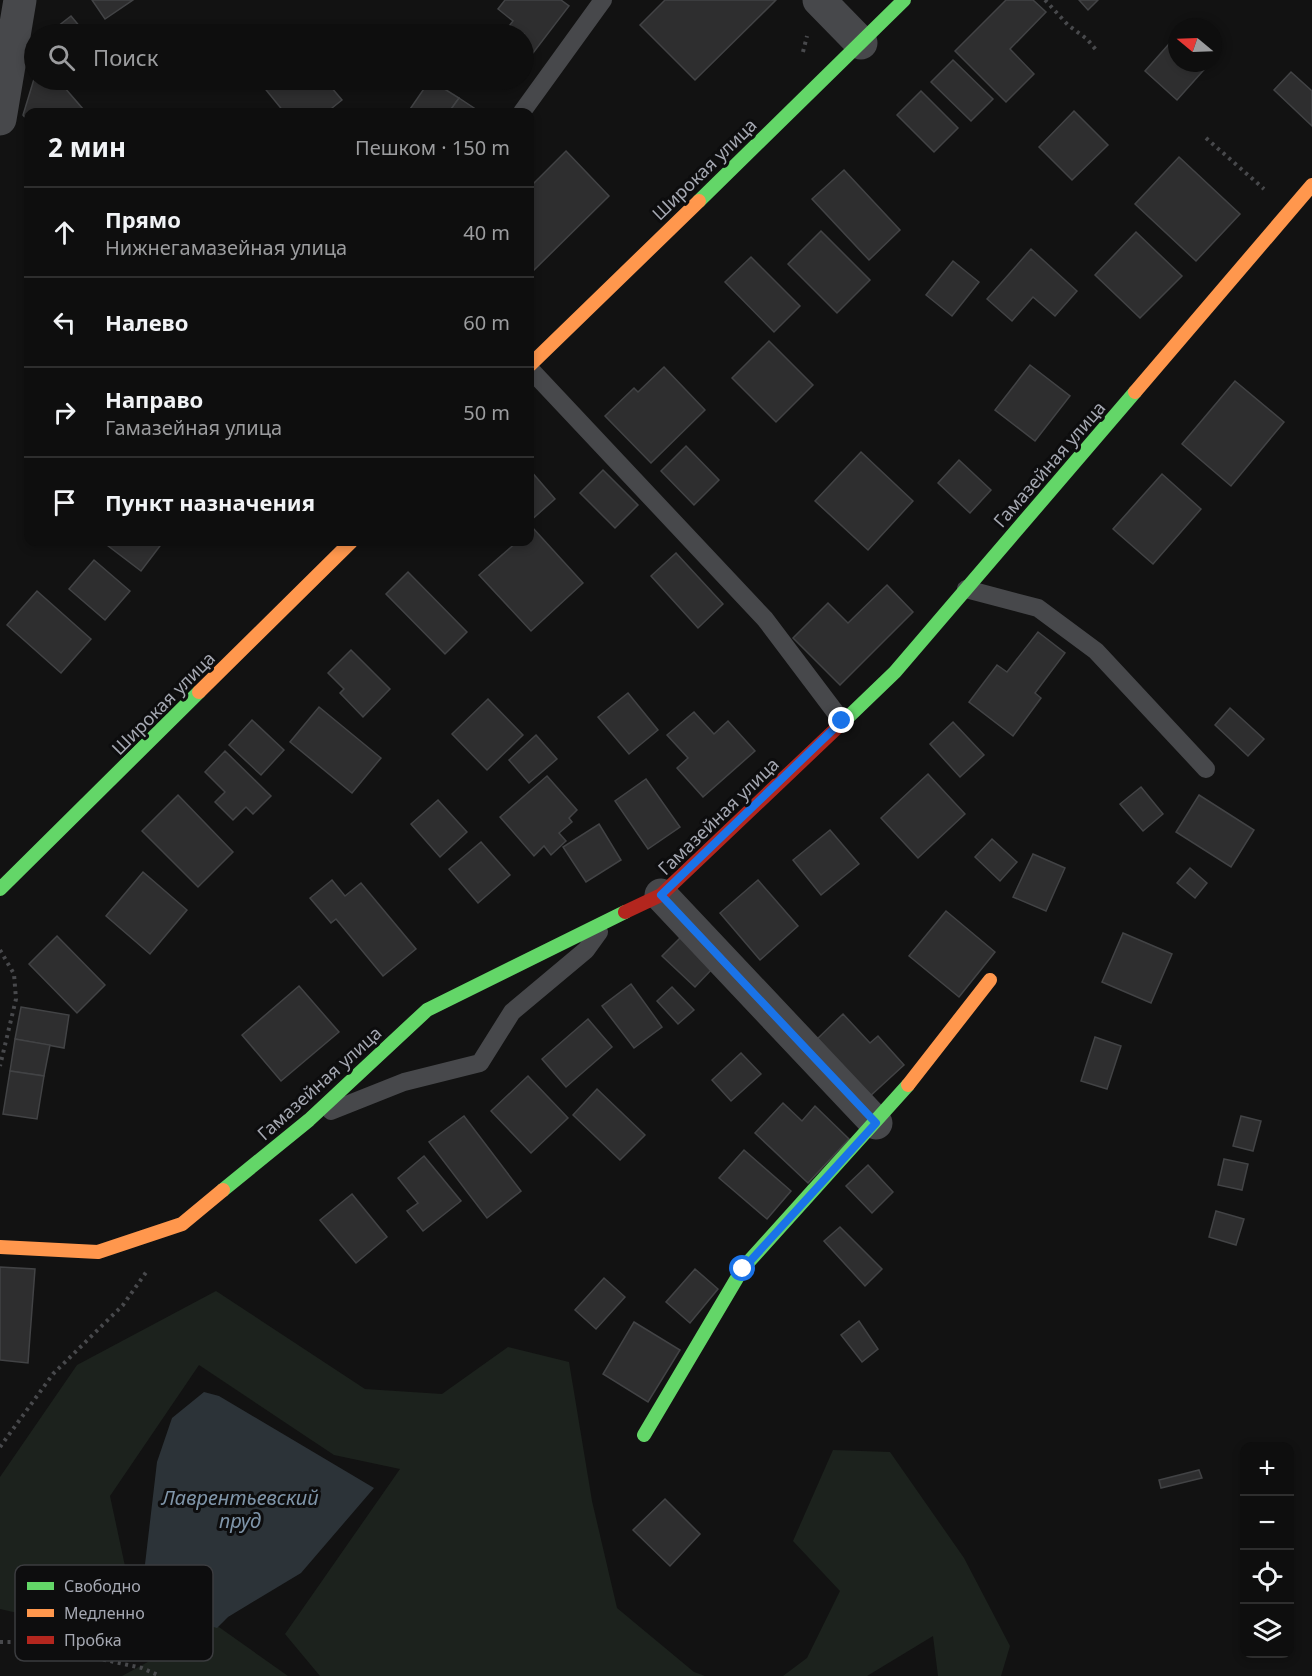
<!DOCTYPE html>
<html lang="ru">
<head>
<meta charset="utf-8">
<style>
	:root { --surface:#0e0e0e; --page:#1c1c1c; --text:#f1f3f6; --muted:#9b9c9e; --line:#2e2e2e }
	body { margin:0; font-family:"Noto Sans",sans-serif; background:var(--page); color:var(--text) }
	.controls { position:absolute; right:18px; bottom:18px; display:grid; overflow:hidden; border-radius:12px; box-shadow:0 3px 9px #0003 }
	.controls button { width:54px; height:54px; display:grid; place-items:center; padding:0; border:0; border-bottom:2px solid var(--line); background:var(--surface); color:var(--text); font:30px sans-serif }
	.compass { position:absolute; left:1168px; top:18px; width:54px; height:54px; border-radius:50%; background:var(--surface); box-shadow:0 3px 9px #0003; rotate:289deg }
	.stop { position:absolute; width:18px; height:18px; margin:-14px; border:4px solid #1a73e8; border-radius:50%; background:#fff }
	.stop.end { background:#1a73e8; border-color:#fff; box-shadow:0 2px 6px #0008 }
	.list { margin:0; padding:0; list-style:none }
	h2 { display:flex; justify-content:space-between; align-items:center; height:78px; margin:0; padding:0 24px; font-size:26px }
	h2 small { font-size:20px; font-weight:400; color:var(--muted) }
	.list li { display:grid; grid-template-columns:39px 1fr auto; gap:18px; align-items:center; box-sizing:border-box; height:90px; padding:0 24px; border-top:2px solid var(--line) }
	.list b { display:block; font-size:22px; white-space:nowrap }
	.list p { margin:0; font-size:20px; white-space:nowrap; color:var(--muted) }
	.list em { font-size:20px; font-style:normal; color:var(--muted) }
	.icon { flex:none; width:33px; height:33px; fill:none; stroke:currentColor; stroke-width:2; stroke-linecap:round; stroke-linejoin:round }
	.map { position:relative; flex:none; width:1312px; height:1676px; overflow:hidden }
	.search { position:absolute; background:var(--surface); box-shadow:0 3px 9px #0003; left:24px; top:24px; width:510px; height:66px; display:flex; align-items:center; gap:15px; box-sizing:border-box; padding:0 21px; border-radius:33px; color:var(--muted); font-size:22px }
	.panel { position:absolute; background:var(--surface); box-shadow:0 3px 9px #0003; left:24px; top:108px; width:510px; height:438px; border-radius:12px }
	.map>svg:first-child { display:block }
</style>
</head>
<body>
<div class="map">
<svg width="1312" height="1676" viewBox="0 0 1312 1676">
	<rect width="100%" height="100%" fill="#121212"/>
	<g fill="#1c221d">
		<path d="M216,1291L365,1389L442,1394L508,1347L569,1362L592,1501L617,1608L694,1672L705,1676H320L285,1634L400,1469L334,1455L199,1365L110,1496L141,1641L0,1609V1477L77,1365Z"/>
		<path d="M833,1450L890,1452L964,1558L1010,1646L1001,1676H938L933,1636L867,1676H783L807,1658L840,1591L793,1541Z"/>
		<path d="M216,1625L288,1676H122Z"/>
	</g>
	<path fill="#2c3338" d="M204,1392L219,1396L374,1488L301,1573L228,1617L217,1628C173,1614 172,1610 144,1573L157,1462L172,1418Z"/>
	<g fill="#2e2e2f" stroke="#424345" stroke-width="1.5">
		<path d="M92,0H133L105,19Z"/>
		<path d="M505,0H561L569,6L530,57L524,52V34H503L513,21L498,9Z"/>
		<path d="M665,0H776L695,80L640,25Z"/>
		<path d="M1006,0H1033L1046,12L1010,49L1034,74L1006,102L955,51Z"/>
		<path d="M1079,0H1098L1088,10Z"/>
		<path d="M71,16L86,34H48Z"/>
		<path d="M1177,35V63H1210L1177,100L1145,71Z"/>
		<path d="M953,60L993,99L971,121L931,82Z"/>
		<path d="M1291,72L1312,91V126L1274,90Z"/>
		<path d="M34,79L58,80L83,109L79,112H28V121L23,115Z"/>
		<path d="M258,80H325L342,100L327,112H284Z"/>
		<path d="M430,80L459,98L449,112H408Z"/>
		<path d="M921,91L958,128L934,152L897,115Z"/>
		<path d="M459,98L480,112H449Z"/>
		<path d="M1074,111L1108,145L1072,180L1039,147Z"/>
		<path d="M566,151L609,196L530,274V187Z"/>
		<path d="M1179,157L1240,214L1196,261L1135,204Z"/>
		<path d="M844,170L900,230L869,260L812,199Z"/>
		<path d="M821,231L870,280L837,313L788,264Z"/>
		<path d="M1136,232L1182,276L1140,318L1095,275Z"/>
		<path d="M1031,249L1077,291L1055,316L1033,297L1012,321L987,299Z"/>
		<path d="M751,257L800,306L774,332L725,282Z"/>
		<path d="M953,261L979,282L952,316L926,295Z"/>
		<path d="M769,341L813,385L776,422L732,378Z"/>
		<path d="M1030,365L1070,396L1035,441L995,410Z"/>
		<path d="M664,367L705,410L651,463L605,416L634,388L638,392Z"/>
		<path d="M1235,381L1284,422L1231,486L1182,444Z"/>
		<path d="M686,446L719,480L694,505L661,471Z"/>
		<path d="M861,452L913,501L868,550L815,501Z"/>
		<path d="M959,460L991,490L970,513L938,483Z"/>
		<path d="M530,470L555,499L530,521Z"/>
		<path d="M603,470L638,505L615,528L580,493Z"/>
		<path d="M1162,474L1201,509L1153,564L1113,529Z"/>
		<path d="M532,527L583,583L531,631L479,575L517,542H530V530Z"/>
		<path d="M103,542H163L141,571Z"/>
		<path d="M676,553L723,604L698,628L651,576Z"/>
		<path d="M94,560L130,591L105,620L69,589Z"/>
		<path d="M408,572L467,632L445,654L386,594Z"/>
		<path d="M887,585L913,612L840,685L793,638L828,603L848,623Z"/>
		<path d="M37,591L91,639L61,673L7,625Z"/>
		<path d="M1038,632L1065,653L1035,693L1041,698L1013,736L969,702L997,665L1007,672Z"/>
		<path d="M351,650L390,689L363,717L340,693L344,689L328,673Z"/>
		<path d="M628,693L658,730L629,754L598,717Z"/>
		<path d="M488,699L523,735L487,770L452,734Z"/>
		<path d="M319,707L381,758L352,793L290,742Z"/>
		<path d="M1230,708L1264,739L1248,756L1215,725Z"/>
		<path d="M694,712L714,734L728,721L755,751L703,797L677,768L688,758L667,735Z"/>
		<path d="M252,720L284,750L261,775L229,745Z"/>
		<path d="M953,722L984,755L960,777L930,744Z"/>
		<path d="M536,735L557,759L529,783L509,760Z"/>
		<path d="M225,751L271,796L253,814L246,807L233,820L215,802L225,792L205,772Z"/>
		<path d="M928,774L965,814L918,858L881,818Z"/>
		<path d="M547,776L577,810L569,818L572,822L559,833L566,841L551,855L544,846L534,856L500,817Z"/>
		<path d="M646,779L680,827L648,849L615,801Z"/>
		<path d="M1141,787L1163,814L1143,831L1120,804Z"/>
		<path d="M178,795L233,852L198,887L142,831Z"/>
		<path d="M1199,795L1254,830L1231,867L1176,832Z"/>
		<path d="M438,800L467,832L440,857L411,824Z"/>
		<path d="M599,824L621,860L586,882L563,847Z"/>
		<path d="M830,830L859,864L821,895L793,860Z"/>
		<path d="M992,839L1017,862L1000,881L975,857Z"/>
		<path d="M481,842L510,875L478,903L449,869Z"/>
		<path d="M1033,854L1065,868L1046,911L1013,897Z"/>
		<path d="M1190,868L1207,883L1195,898L1177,883Z"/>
		<path d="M143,872L187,910L150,954L106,916Z"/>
		<path d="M332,880L345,896L361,883L416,949L383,976L336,919L331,923L310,898Z"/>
		<path d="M758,880L798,926L760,960L720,913Z"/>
		<path d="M946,911L995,952L959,997L909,956Z"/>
		<path d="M1123,933L1172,954L1151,1003L1102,982Z"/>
		<path d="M57,936L105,985L77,1013L29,964Z"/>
		<path d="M682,936L714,967L695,987L662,956Z"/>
		<path d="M631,984L662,1027L634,1048L602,1006Z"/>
		<path d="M299,986L339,1032L281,1081L242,1035Z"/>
		<path d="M672,987L694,1010L678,1024L657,1001Z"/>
		<path d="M21,1007L69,1015L64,1048L15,1039Z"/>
		<path d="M843,1014L870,1043L878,1036L904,1065L868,1098L815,1041Z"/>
		<path d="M588,1019L612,1047L566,1087L542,1059Z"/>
		<path d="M1095,1037L1121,1046L1107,1089L1081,1081Z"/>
		<path d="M15,1039L50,1045L44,1076L10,1071Z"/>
		<path d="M741,1053L761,1074L731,1101L712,1080Z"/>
		<path d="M10,1071L44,1076L37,1119L3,1114Z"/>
		<path d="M528,1076L568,1118L531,1153L491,1111Z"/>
		<path d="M597,1089L645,1135L620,1160L573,1115Z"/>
		<path d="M783,1103L802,1121L815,1106L849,1139L808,1183L755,1133Z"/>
		<path d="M464,1116L521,1191L487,1218L429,1142Z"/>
		<path d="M1241,1116L1261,1121L1253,1151L1233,1146Z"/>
		<path d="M744,1150L791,1191L767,1219L719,1178Z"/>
		<path d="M424,1156L461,1201L423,1231L407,1211L418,1203L398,1178Z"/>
		<path d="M1224,1159L1248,1164L1242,1190L1218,1185Z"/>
		<path d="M868,1165L893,1192L872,1213L846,1186Z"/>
		<path d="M352,1194L387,1237L356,1263L320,1220Z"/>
		<path d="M1216,1211L1244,1219L1236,1245L1209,1237Z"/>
		<path d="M840,1227L882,1269L865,1286L824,1241Z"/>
		<path d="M0,1267L35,1269L28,1363L0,1360Z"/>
		<path d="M695,1269L718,1289L690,1323L666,1302Z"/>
		<path d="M604,1278L625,1297L596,1329L575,1310Z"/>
		<path d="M859,1321L878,1349L862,1362L841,1335Z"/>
		<path d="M634,1322L680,1350L648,1402L603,1374Z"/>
		<path d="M1199,1470L1202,1478L1161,1488L1159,1480Z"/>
		<path d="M665,1499L700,1534L670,1566L633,1530Z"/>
	</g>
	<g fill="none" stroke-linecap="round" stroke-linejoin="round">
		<g stroke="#48494c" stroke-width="4" stroke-dasharray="3 4.5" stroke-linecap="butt">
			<path d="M1045,0L1068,25L1087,39L1097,51"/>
			<path d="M803,52L807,36"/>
			<path d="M1206,138L1264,189"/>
			<path d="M0,950L14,974L16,999L0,1066"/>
			<path d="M0,1447L53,1374L123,1305L147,1271"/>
			<path d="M0,1642H22L142,1668L160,1676"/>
		</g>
		<g stroke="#47484b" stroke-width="18">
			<path d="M522,112L603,0"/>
			<path d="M530,369L765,619L842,721"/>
			<path d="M966,589L1038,608L1096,651L1206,769"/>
			<path d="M331,1111L404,1082L480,1063L512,1012L586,950L599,932"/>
		</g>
		<g stroke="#47484b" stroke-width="33">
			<path d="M819,0L861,43"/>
			<path d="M0,119L20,0"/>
			<path d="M661,895L876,1123"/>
		</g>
		<g stroke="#63d668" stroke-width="14">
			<path d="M699,201L904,0"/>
			<path d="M842,723L895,672L1135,392"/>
			<path d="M0,889L199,692"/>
			<path d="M223,1190L309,1120L427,1010L625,912"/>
			<path d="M644,1435L743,1268L908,1085"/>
		</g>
		<g stroke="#ff974d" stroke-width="14">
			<path d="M530,365L699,201"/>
			<path d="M1135,392L1312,185"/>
			<path d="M199,692L351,542"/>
			<path d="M908,1085L990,980"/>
			<path d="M0,1247L98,1252L182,1224L223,1190"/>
		</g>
		<path stroke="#b3261e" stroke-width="14" d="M625,912L661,895L842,723"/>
	</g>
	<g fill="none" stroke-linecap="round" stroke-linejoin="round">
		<path stroke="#1a73e8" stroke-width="8" d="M743,1269L876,1123L661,895L842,721"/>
	</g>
	<g text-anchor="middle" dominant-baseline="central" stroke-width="6" stroke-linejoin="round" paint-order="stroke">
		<g font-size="18" fill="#a5a8b2" stroke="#0d0d0e">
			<text transform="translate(704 169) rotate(-44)">Широкая улица</text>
			<text transform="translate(1049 464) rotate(-49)">Гамазейная улица</text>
			<text transform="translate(163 703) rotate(-45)">Широкая улица</text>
			<text transform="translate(718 816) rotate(-44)">Гамазейная улица</text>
			<text transform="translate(319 1083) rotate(-42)">Гамазейная улица</text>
		</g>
		<g font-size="20" font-style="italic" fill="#7f95a9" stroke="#0d0d0e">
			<text x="240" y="1497">Лаврентьевский<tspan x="240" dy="23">пруд</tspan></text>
		</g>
	</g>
	<rect x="15" y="1565" width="198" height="96" rx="9" fill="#0d0d0e" stroke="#3b3c3f" stroke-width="1.5"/>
	<rect x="27" y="1582" width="27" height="8" fill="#63d668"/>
	<rect x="27" y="1609" width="27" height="8" fill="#ff974d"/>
	<rect x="27" y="1636" width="27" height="8" fill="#b3261e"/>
	<g font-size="16" fill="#a5a8b2">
		<text x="64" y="1592">Свободно</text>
		<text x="64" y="1619">Медленно</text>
		<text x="64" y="1646">Пробка</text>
	</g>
</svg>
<div class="controls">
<button>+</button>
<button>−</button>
<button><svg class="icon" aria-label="locate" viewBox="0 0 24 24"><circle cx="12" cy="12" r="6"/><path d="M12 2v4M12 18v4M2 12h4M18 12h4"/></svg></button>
<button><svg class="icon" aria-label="layers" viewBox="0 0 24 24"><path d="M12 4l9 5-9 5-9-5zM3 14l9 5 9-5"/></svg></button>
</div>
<svg class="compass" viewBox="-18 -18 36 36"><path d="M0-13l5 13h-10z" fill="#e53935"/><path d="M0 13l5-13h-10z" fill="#9b9c9e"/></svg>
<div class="stop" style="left:743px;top:1269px"></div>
<div class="stop end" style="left:842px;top:721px"></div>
<div class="search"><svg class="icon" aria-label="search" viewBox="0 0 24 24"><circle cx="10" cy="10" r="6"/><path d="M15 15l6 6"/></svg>Поиск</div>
<section class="panel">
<h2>2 мин<small>Пешком · 150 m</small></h2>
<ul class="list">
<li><svg class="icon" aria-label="ahead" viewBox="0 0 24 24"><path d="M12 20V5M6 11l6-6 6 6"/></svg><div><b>Прямо</b><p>Нижнегамазейная улица</p></div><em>40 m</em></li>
<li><svg class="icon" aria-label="left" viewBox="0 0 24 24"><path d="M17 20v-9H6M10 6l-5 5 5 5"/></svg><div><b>Налево</b></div><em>60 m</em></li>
<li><svg class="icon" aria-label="right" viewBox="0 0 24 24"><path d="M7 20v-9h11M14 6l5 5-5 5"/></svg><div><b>Направо</b><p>Гамазейная улица</p></div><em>50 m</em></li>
<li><svg class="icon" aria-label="arrive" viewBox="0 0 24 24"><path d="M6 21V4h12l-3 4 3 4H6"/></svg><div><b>Пункт назначения</b></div></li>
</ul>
</section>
</div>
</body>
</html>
